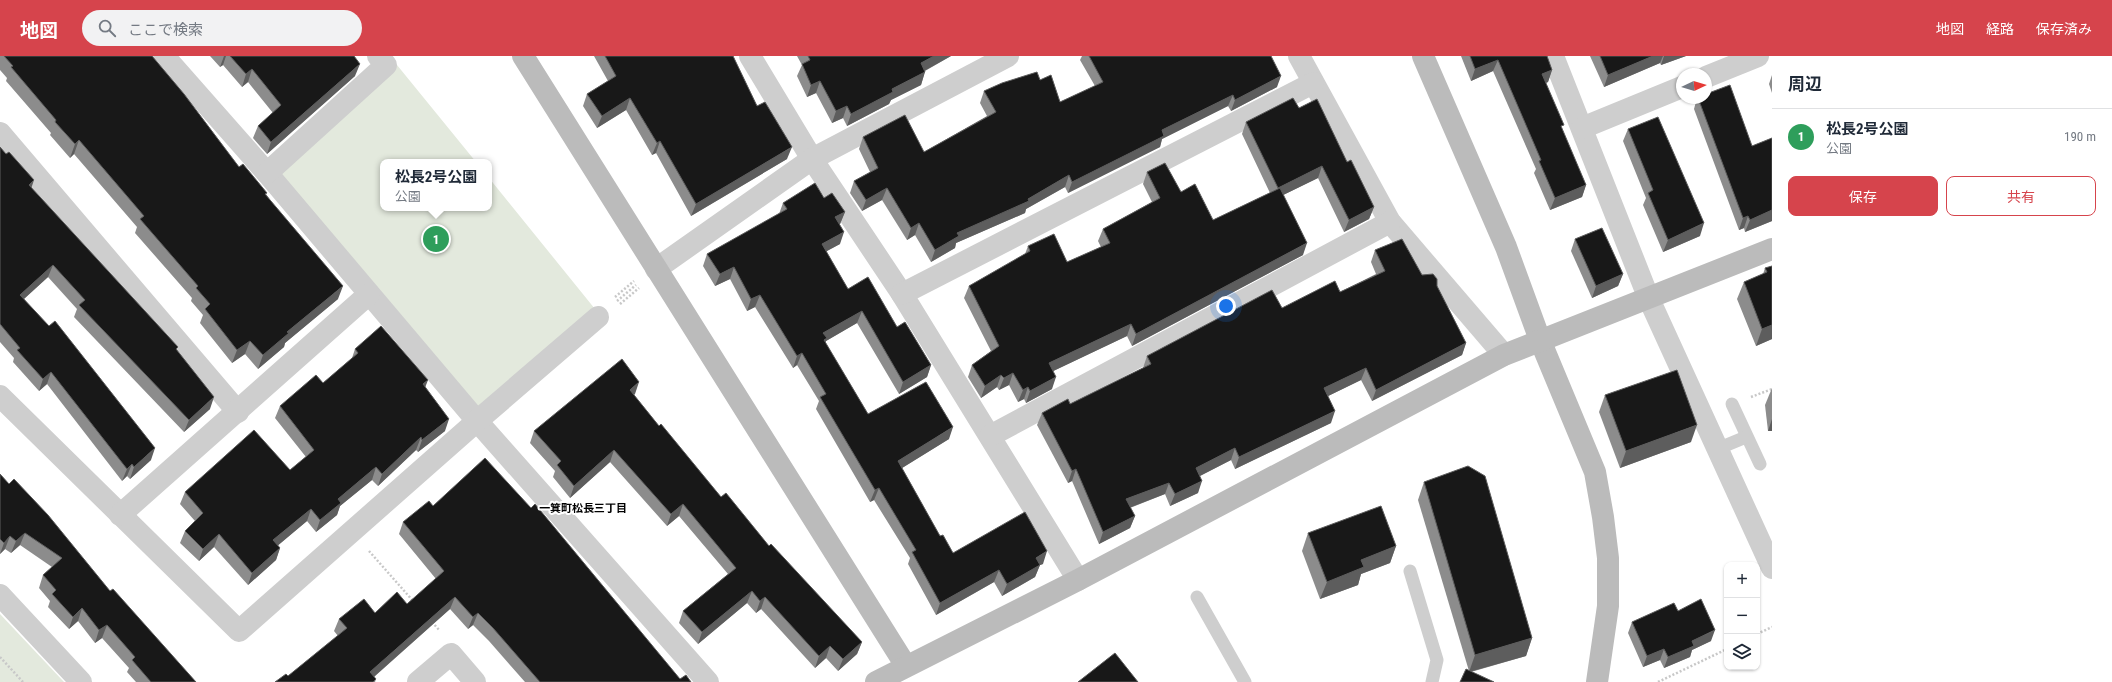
<!DOCTYPE html>
<html lang="ja">
<head>
<meta charset="utf-8">
<style>
	:root { --surface:#fff; --page:#f2f2f3; --text:#1f2937; --muted:#747a83; --line:#e0e1e3; --accent:#d6444c }
	body { margin:0; font-family:"Roboto Condensed","Noto Sans JP",sans-serif; background:var(--page); color:var(--text) }
	.controls { position:absolute; right:12px; bottom:12px; display:grid; overflow:hidden; border-radius:8px; box-shadow:0 1px 3px #0004 }
	.controls button { width:36px; height:36px; display:grid; place-items:center; padding:0; border:0; border-bottom:1px solid var(--line); background:var(--surface); color:var(--text); font:20px sans-serif }
	.compass { position:absolute; left:1676px; top:12px; width:36px; height:36px; border-radius:50%; background:var(--surface); box-shadow:0 1px 3px #0004; rotate:86deg }
	.you { position:absolute; left:1226px; top:250px; width:14px; height:14px; margin:-10px; border:3px solid #fff; border-radius:50%; background:#1a73e8; box-shadow:0 0 0 6px #1a73e833 }
	.badge { display:grid; place-items:center; width:26px; height:26px; border-radius:50%; background:var(--accent); color:#fff; font-size:13px; font-weight:700 }
	.pin { position:absolute; translate:-50% -50%; border:2px solid #fff; box-shadow:0 1px 4px #0006 }
	.popup { position:absolute; left:380px; top:103px; width:112px; height:52px; box-sizing:border-box; display:grid; place-content:center; border-radius:8px; background:var(--surface); filter:drop-shadow(0 1px 3px #0005); font-size:13px; white-space:nowrap; color:var(--muted) }
	.popup b { font-size:15px; color:var(--text) }
	.popup::after { content:''; position:absolute; left:50%; top:100%; margin-left:-8px; border:8px solid transparent; border-top-color:var(--surface) }
	.list { margin:0; padding:0; list-style:none }
	h2 { display:flex; justify-content:space-between; align-items:center; height:52px; margin:0; padding:0 16px; font-size:17px }
	h2 small { font-size:13px; font-weight:400; color:var(--muted) }
	.list li { display:grid; grid-template-columns:26px 1fr auto; gap:12px; align-items:center; box-sizing:border-box; height:56px; padding:0 16px; border-top:1px solid var(--line) }
	.list b { display:block; font-size:15px; white-space:nowrap }
	.list p { margin:0; font-size:13px; white-space:nowrap; color:var(--muted) }
	.list em { font-size:13px; font-style:normal; color:var(--muted) }
	.actions { display:flex; gap:8px; padding:12px 16px }
	.actions a { flex:1; padding:9px 0; border:1px solid var(--accent); border-radius:8px; text-align:center; font-size:14px; color:var(--accent) }
	.actions .main { background:var(--accent); color:#fff }
	.icon { flex:none; width:22px; height:22px; fill:none; stroke:currentColor; stroke-width:2; stroke-linecap:round; stroke-linejoin:round }
	.map { position:relative; flex:none; width:1772px; height:626px; overflow:hidden }
	header { display:flex; align-items:center; gap:24px; box-sizing:border-box; height:56px; padding:0 20px; background:var(--accent); color:#fff }
	header strong { font-size:19px }
	nav { display:flex; gap:22px; margin-inline-start:auto; font-size:14px }
	.search { width:280px; height:36px; background:var(--page); display:flex; align-items:center; gap:10px; box-sizing:border-box; padding:0 14px; border-radius:22px; color:var(--muted); font-size:15px }
	main { display:flex }
	aside { flex:1; background:var(--surface) }
	.map>svg:first-child { display:block }
</style>
</head>
<body>
<header>
<strong>地図</strong>
<div class="search"><svg class="icon" aria-label="search" viewBox="0 0 24 24"><circle cx="10" cy="10" r="6"/><path d="M15 15l6 6"/></svg>ここで検索</div>
<nav><a>地図</a><a>経路</a><a>保存済み</a></nav>
</header>
<main>
<div class="map">
<svg width="1772" height="626" viewBox="0 0 1772 626">
	<rect width="100%" height="100%" fill="#fff"/>
	<g fill="#e3e9dd">
		<path d="M397,9L476,106H383V152H489V122L595,253L478,354L278,118Z"/>
		<path d="M0,558L64,626H0Z"/>
	</g>
	<g fill="none" stroke-linecap="round" stroke-linejoin="round">
		<g stroke="#c8c8c8" stroke-width="2.5" stroke-dasharray="2 2" stroke-linecap="butt">
			<path d="M615,241L634,225"/>
			<path d="M617,245L636,229"/>
			<path d="M620,248L639,232"/>
			<path d="M1751,341L1772,333"/>
			<path d="M369,495L414,546"/>
			<path d="M432,566L440,575"/>
			<path d="M1757,578L1772,571"/>
			<path d="M0,601L23,626"/>
			<path d="M1658,626L1727,593"/>
		</g>
		<g stroke="#cecece" stroke-width="13">
			<path d="M1732,348L1760,408"/>
			<path d="M1717,393L1746,381"/>
			<path d="M1410,515L1437,604L1432,626"/>
			<path d="M1197,541L1245,626"/>
		</g>
		<g stroke="#cecece" stroke-width="22">
			<path d="M164,0L267,117L477,365L708,626"/>
			<path d="M750,0L812,103L902,238L1078,524"/>
			<path d="M1299,0L1390,166L1504,299"/>
			<path d="M1553,0L1649,243L1772,512"/>
			<path d="M1706,21L1758,0"/>
			<path d="M1582,72L1682,31"/>
			<path d="M0,77L238,356"/>
			<path d="M267,117L386,9L378,0"/>
			<path d="M656,213L812,103L1008,0"/>
			<path d="M902,238L1313,27"/>
			<path d="M0,340L239,575L477,365L598,261"/>
			<path d="M990,380L1390,166"/>
			<path d="M120,459L369,238"/>
			<path d="M0,539L81,626"/>
			<path d="M418,626L451,598L475,626"/>
		</g>
		<g stroke="#bbb" stroke-width="22">
			<path d="M523,0L906,610"/>
			<path d="M1423,0L1506,191L1540,284L1595,416L1603,461L1608,502V550L1597,626"/>
			<path d="M876,626L1078,524L1504,299L1772,193"/>
		</g>
	</g>
	<g fill="#8c8c8c">
		<path d="M0,0H152L239,111L266,138L338,243L285,287L284,291L258,313L245,298L232,307L200,267L203,259L191,245L192,242L135,177L137,171L74,98L70,102L50,79L51,77L6,25L7,22L0,14Z"/>
		<path d="M210,0H354L355,20L267,98L253,82L258,70L273,57L248,26L242,31L223,9L220,11Z"/>
		<path d="M594,0H733L757,50L787,103L691,160L656,97L652,99L626,54L597,72L583,50L587,38L608,25Z"/>
		<path d="M797,0H951L925,15L921,29L891,44L889,48L847,70L843,62L832,67L816,37L807,41L797,20L802,9Z"/>
		<path d="M1082,0H1271L1277,31L1231,55L1228,50L1162,83L1160,91L1068,137L1065,131L1026,153L1025,157L956,187L955,192L931,206L915,179L907,184L882,144L862,155L850,137L854,125L870,116L859,93L863,81L924,96L987,60L980,47L984,35L1040,24L1060,46L1095,30L1080,4Z"/>
		<path d="M1461,0H1547L1552,14L1548,26L1546,27L1562,74L1586,129L1582,141L1550,154L1534,117L1536,113L1493,15L1471,25Z"/>
		<path d="M1590,0H1686L1661,9L1660,7L1604,31Z"/>
		<path d="M1772,19V37L1769,28Z"/>
		<path d="M1697,42H1706L1752,90L1772,82V165L1745,176L1744,172L1739,174L1694,53Z"/>
		<path d="M1299,52L1347,106L1374,151L1369,163L1344,176L1318,122L1283,139L1303,199L1132,290L1127,280L1053,315L1052,333L1026,347L1024,343L1018,346L1009,329L999,334L997,331L981,342L968,321L972,309L991,295L964,242L969,230L1025,198L1028,190L1067,206L1101,191L1098,185L1103,173L1152,146L1143,128L1147,116L1181,136L1213,164L1270,137L1242,78L1246,66Z"/>
		<path d="M1628,73L1700,180L1663,196L1643,149L1646,142L1623,85Z"/>
		<path d="M0,91L31,132L177,294L210,353L184,376L74,261L77,253L48,221L24,243L151,404L130,423L127,420L122,425L47,328L39,335L13,306L14,302L0,286Z"/>
		<path d="M824,142L845,156L840,168V188L826,195L848,233L897,271L931,309L927,321L899,338L857,267L826,285L825,286L868,358L949,383L902,412L940,480L953,497L1043,508L1040,509L1035,521L1002,540L994,526L936,559L908,508L910,502L874,444L870,446L816,353L819,345L797,309L793,312L755,251L747,255L730,223L715,230L703,210L707,198L779,158L783,147Z"/>
		<path d="M1575,183L1623,218L1618,230L1592,242L1571,195Z"/>
		<path d="M1375,194L1422,219L1437,230L1466,287L1462,299L1372,345L1361,324L1328,340L1331,367L1235,413L1231,404L1200,420L1198,437L1170,450L1165,438L1130,452L1135,460L1130,472L1099,488L1072,425L1068,427L1037,369L1042,357L1070,348L1143,312L1147,300L1282,252L1340,236L1376,218L1371,206Z"/>
		<path d="M1772,210V283L1756,290L1737,243L1744,226L1763,218L1765,212Z"/>
		<path d="M355,293L425,332L445,375L418,396L416,394L378,430L372,424L340,450L337,459L316,476L307,465L278,489L280,492L276,504L248,529L214,491L199,505L180,487L185,475L195,465L180,448L185,436L290,414L306,401L275,362L280,350L323,327L352,302Z"/>
		<path d="M1772,332V375H1768L1765,349Z"/>
		<path d="M635,338L634,339L659,370L721,441L862,586L857,598L838,615L826,602L815,612L761,553L756,557L747,547L698,588L679,567L683,555L728,518L679,460L667,470L610,406L570,442L553,421L555,415L530,387L534,375Z"/>
		<path d="M1605,339L1691,386L1620,412L1599,356Z"/>
		<path d="M0,418L9,428L196,626H136L127,616L129,612L102,582L95,587L78,565L69,573L48,551L50,545L39,532L43,519L52,511L20,489L11,497L5,493L0,498Z"/>
		<path d="M1424,426L1532,582L1526,600L1471,616L1469,615L1418,444Z"/>
		<path d="M433,450L680,623L691,626H525L489,585L473,569L468,573L450,553L374,621L376,623L375,626H275L288,620L338,580L334,575L339,563L375,557L407,548L436,523L399,478L403,466Z"/>
		<path d="M1308,477L1396,490L1390,507L1361,518L1358,529L1320,543L1302,495Z"/>
		<path d="M1678,555L1711,585L1692,594L1690,601L1664,612L1660,604L1643,611L1628,577L1632,566Z"/>
	</g>
	<g fill="#5d5d5d">
		<path d="M224,0H226L223,9L220,11Z"/>
		<path d="M934,0H951L917,19L921,7Z"/>
		<path d="M1653,0H1663L1660,7L1604,31L1608,19Z"/>
		<path d="M1664,0H1686L1661,9Z"/>
		<path d="M1498,4L1493,15L1471,25L1475,13Z"/>
		<path d="M360,8L355,20L267,98L271,86Z"/>
		<path d="M252,13L248,26L242,31L246,18Z"/>
		<path d="M1552,14L1548,26L1538,30L1542,18Z"/>
		<path d="M925,16L921,29L891,44L889,48L847,70L851,58L892,33Z"/>
		<path d="M1281,20L1277,31L1231,55L1235,44Z"/>
		<path d="M820,25L816,37L807,41L811,29Z"/>
		<path d="M1233,39L1228,50L1162,83L1160,91L1068,137L1072,126L1162,74Z"/>
		<path d="M630,42L626,54L597,72L602,60Z"/>
		<path d="M847,50L843,62L832,67L836,55Z"/>
		<path d="M79,84L74,98L70,102L75,88Z"/>
		<path d="M660,85L656,97L652,99L657,87Z"/>
		<path d="M792,91L787,103L691,160L696,148Z"/>
		<path d="M1322,110L1318,122L1273,144L1278,132Z"/>
		<path d="M1069,119L1065,131L1026,153L1025,157L956,187L955,192L931,206L935,194L957,177L1028,143Z"/>
		<path d="M34,124L30,136L29,129Z"/>
		<path d="M1586,129L1582,141L1550,154L1555,142Z"/>
		<path d="M887,132L882,144L862,155L866,144Z"/>
		<path d="M1374,151L1369,163L1344,176L1349,164Z"/>
		<path d="M1772,154V165L1745,176L1750,164Z"/>
		<path d="M845,156L840,168L831,173L835,161Z"/>
		<path d="M1748,160L1744,172L1739,174L1743,162Z"/>
		<path d="M919,167L915,179L907,184L911,172Z"/>
		<path d="M1704,167L1700,180L1663,196L1668,184Z"/>
		<path d="M844,176L840,188L818,200L822,188Z"/>
		<path d="M1307,187L1303,199L1132,290L1136,278Z"/>
		<path d="M53,209L48,221L15,251L20,239Z"/>
		<path d="M734,211L730,223L715,230L720,218Z"/>
		<path d="M1623,218L1618,230L1592,242L1596,230Z"/>
		<path d="M343,230L338,243L285,287L284,291L258,313L263,299L287,276Z"/>
		<path d="M760,239L755,251L747,255L751,243Z"/>
		<path d="M862,255L857,267L826,285L822,294L823,277Z"/>
		<path d="M1131,268L1127,280L1045,319L1049,307Z"/>
		<path d="M1772,269V283L1756,290L1762,273Z"/>
		<path d="M250,285L245,298L232,307L237,294Z"/>
		<path d="M1466,287L1462,299L1372,345L1376,334Z"/>
		<path d="M802,297L797,309L793,312L797,300Z"/>
		<path d="M931,309L927,321L899,338L903,326Z"/>
		<path d="M1366,312L1361,324L1320,344L1324,332Z"/>
		<path d="M51,316L47,328L39,335L43,323Z"/>
		<path d="M1013,317L1009,329L999,334L1004,322Z"/>
		<path d="M1001,319L997,331L981,342L985,330Z"/>
		<path d="M1056,321L1052,333L1026,347L1030,335Z"/>
		<path d="M428,324L423,337V328Z"/>
		<path d="M639,326L635,338L625,346L630,334Z"/>
		<path d="M1028,331L1024,343L1018,346L1023,334Z"/>
		<path d="M214,341L210,353L184,376L189,364Z"/>
		<path d="M1335,355L1331,367L1235,413L1239,401Z"/>
		<path d="M449,363L445,375L418,396L422,384Z"/>
		<path d="M1772,363V375H1768Z"/>
		<path d="M1697,369L1691,386L1620,412L1626,395Z"/>
		<path d="M953,371L949,383L894,417L898,405Z"/>
		<path d="M421,381L416,394L378,430L382,418Z"/>
		<path d="M155,392L151,404L130,423L134,411Z"/>
		<path d="M1235,392L1231,404L1192,424L1196,412Z"/>
		<path d="M614,394L610,406L570,442L574,430Z"/>
		<path d="M132,408L127,420L122,425L127,413Z"/>
		<path d="M376,411L372,424L340,450L337,459L316,476L320,464L338,443Z"/>
		<path d="M1076,413L1072,425L1068,427L1072,415Z"/>
		<path d="M1202,425L1198,437L1170,450L1175,438Z"/>
		<path d="M1169,427L1165,438L1121,455L1126,443Z"/>
		<path d="M879,432L874,444L870,446L875,434Z"/>
		<path d="M683,448L679,460L667,470L671,458Z"/>
		<path d="M311,453L307,465L269,497L273,484Z"/>
		<path d="M1135,460L1130,472L1099,488L1103,476Z"/>
		<path d="M25,477L20,489L11,497L16,485Z"/>
		<path d="M219,478L214,491L199,505L203,493Z"/>
		<path d="M10,480L5,493L0,498L4,487Z"/>
		<path d="M1396,490L1390,507L1361,518L1358,529L1320,543L1327,526L1361,504Z"/>
		<path d="M280,492L276,504L248,529L252,517Z"/>
		<path d="M1047,495L1043,508L1040,509L1035,521L1002,540L1007,528L1036,502Z"/>
		<path d="M999,514L994,526L936,559L940,547Z"/>
		<path d="M752,535L747,547L698,588L702,576Z"/>
		<path d="M455,541L450,553L368,626L370,616Z"/>
		<path d="M765,541L761,553L756,557L760,545Z"/>
		<path d="M82,552L78,565L69,573L73,561Z"/>
		<path d="M478,557L473,569L468,573L473,561Z"/>
		<path d="M107,569L102,582L95,587L99,574Z"/>
		<path d="M1715,574L1711,585L1692,594L1690,601L1664,612L1668,601L1692,585Z"/>
		<path d="M1532,582L1526,600L1469,616L1475,599Z"/>
		<path d="M862,586L857,598L838,615L843,603Z"/>
		<path d="M830,590L826,602L815,612L819,600Z"/>
		<path d="M1664,593L1660,604L1643,611L1647,600Z"/>
	</g>
	<g fill="#181818" stroke="#5d5d5d">
		<path d="M4,0H152L184,38L239,111L243,108L267,137L265,138L343,230L287,276L289,277L263,299L250,285L237,294L205,253L210,248L196,232L198,230L140,163L144,160L79,84L75,88L55,66L56,64L11,11L13,10Z"/>
		<path d="M230,0H354L360,8L271,86L258,70L281,49L252,13L246,18Z"/>
		<path d="M605,0H733L757,50L765,46L792,91L696,148L660,85L657,87L630,42L602,60L587,38L616,20Z"/>
		<path d="M808,0H934L921,7L925,16L892,33L893,36L851,58L847,50L836,55L820,25L811,29L802,8L810,4Z"/>
		<path d="M1089,0H1271L1281,20L1235,44L1233,39L1162,74L1164,80L1072,126L1069,119L1028,143L1029,145L957,177L959,180L935,194L919,167L911,172L887,132L866,144L854,125L878,112L863,81L905,59L924,96L996,56L984,35L1002,27L1037,16L1040,24L1051,19L1060,46L1103,26Z"/>
		<path d="M1470,0H1547L1552,14L1542,18L1564,69L1561,70L1586,129L1555,142L1539,105L1541,104L1498,4L1475,13Z"/>
		<path d="M1600,0H1653L1608,19Z"/>
		<path d="M1730,29L1752,90L1772,82V154L1750,164L1748,160L1743,162L1698,42H1706V38Z"/>
		<path d="M1293,42L1299,52L1317,43L1347,106L1351,104L1374,151L1349,164L1322,110L1278,132L1246,66Z"/>
		<path d="M1658,61L1704,167L1668,184L1648,137L1653,134L1628,73Z"/>
		<path d="M0,91L6,98L9,96L34,124L29,129L178,291L176,293L214,341L189,364L79,249L85,244L53,209L20,239L49,270L55,265L155,392L134,411L132,408L127,413L51,316L43,323L17,294L20,292L0,268Z"/>
		<path d="M1165,107L1181,136L1195,128L1213,164L1280,132L1307,187L1136,278L1131,268L1049,307L1056,321L1030,335L1028,331L1023,334L1013,317L1004,322L1001,319L985,330L972,309L999,290L969,230L1030,195L1028,190L1054,178L1067,206L1110,187L1103,173L1160,142L1147,116Z"/>
		<path d="M815,127L824,142L832,137L845,156L835,161L844,176L822,188L848,233L868,221L897,271L905,266L931,309L903,326L862,255L823,277L827,282L824,284L868,358L926,326L953,371L898,405L940,480L943,479L953,497L1025,456L1047,495L1036,502L1040,509L1007,528L999,514L940,547L912,496L916,494L879,432L875,434L820,341L826,338L802,297L797,300L760,239L751,243L734,211L720,218L707,198L787,153L783,147Z"/>
		<path d="M1602,172L1623,218L1596,230L1575,183Z"/>
		<path d="M1402,183L1422,219L1433,218L1437,223V230L1466,287L1376,334L1366,312L1324,332L1335,355L1239,401L1235,392L1196,412L1202,425L1175,438L1169,427L1126,443L1135,460L1103,476L1076,413L1072,415L1042,357L1068,343L1070,348L1151,308L1147,300L1272,234L1282,252L1335,225L1340,236L1385,215L1375,194Z"/>
		<path d="M1772,210V269L1762,273L1744,226L1767,216L1765,212Z"/>
		<path d="M381,270L428,324L423,328L449,363L422,384L421,381L382,418L376,411L338,443L341,447L320,464L311,453L273,484L280,492L252,517L219,478L203,493L185,475L203,457L185,436L254,374L290,414L314,394L280,350L316,319L323,327L358,297L355,293Z"/>
		<path d="M622,303L639,326L630,334L659,370L661,368L721,441L726,437L769,490L771,488L862,586L843,603L830,590L819,600L765,541L760,545L752,535L702,576L683,555L736,512L683,448L671,458L614,394L574,430L557,409L561,405L534,375Z"/>
		<path d="M1677,314L1697,369L1626,395L1605,339Z"/>
		<path d="M485,402L531,452L535,448L680,623L686,619L691,626H540L493,572L478,557L473,561L455,541L370,616L376,623L373,626H275L286,618L288,620L347,572L339,563L364,543L375,557L397,536L407,548L444,515L403,466L429,445L433,450Z"/>
		<path d="M1468,410L1485,420L1532,582L1475,599L1424,426Z"/>
		<path d="M0,418L9,428L14,423L48,459L110,535L113,533L196,626H151L132,604L135,601L107,569L99,574L82,552L73,561L52,538L56,534L43,519L62,502L25,477L16,485L10,480L4,487L0,483Z"/>
		<path d="M1381,450L1396,490L1361,504L1364,511L1327,526L1308,477Z"/>
		<path d="M1701,543L1715,574L1692,585L1694,590L1668,601L1664,593L1647,600L1632,566L1674,547L1678,555Z"/>
		<path d="M1115,597L1138,626H1078Z"/>
		<path d="M1466,613L1494,626H1460Z"/>
	</g>
	<g text-anchor="middle" dominant-baseline="central" stroke-width="4" stroke-linejoin="round" paint-order="stroke">
		<g font-size="11" font-weight="bold" fill="#000" stroke="#fff">
			<text x="583" y="452">一箕町松長三丁目</text>
		</g>
	</g>
</svg>
<div class="controls">
<button>+</button>
<button>−</button>
<button><svg class="icon" aria-label="layers" viewBox="0 0 24 24"><path d="M12 4l9 5-9 5-9-5zM3 14l9 5 9-5"/></svg></button>
</div>
<svg class="compass" viewBox="-18 -18 36 36"><path d="M0-13l5 13h-10z" fill="#e53935"/><path d="M0 13l5-13h-10z" fill="#747a83"/></svg>
<div class="you"></div>
<div class="pin badge" style="left:436px;top:183px;background:#2e9e5b">1</div>
<div class="popup"><b>松長2号公園</b>公園</div>
</div>
<aside>
<h2>周辺<small></small></h2>
<ul class="list">
<li><span class="badge" style="background:#2e9e5b">1</span><div><b>松長2号公園</b><p>公園</p></div><em>190 m</em></li>
</ul>
<div class="actions"><a class="main">保存</a><a>共有</a></div>
</aside>
</main>
</body>
</html>
